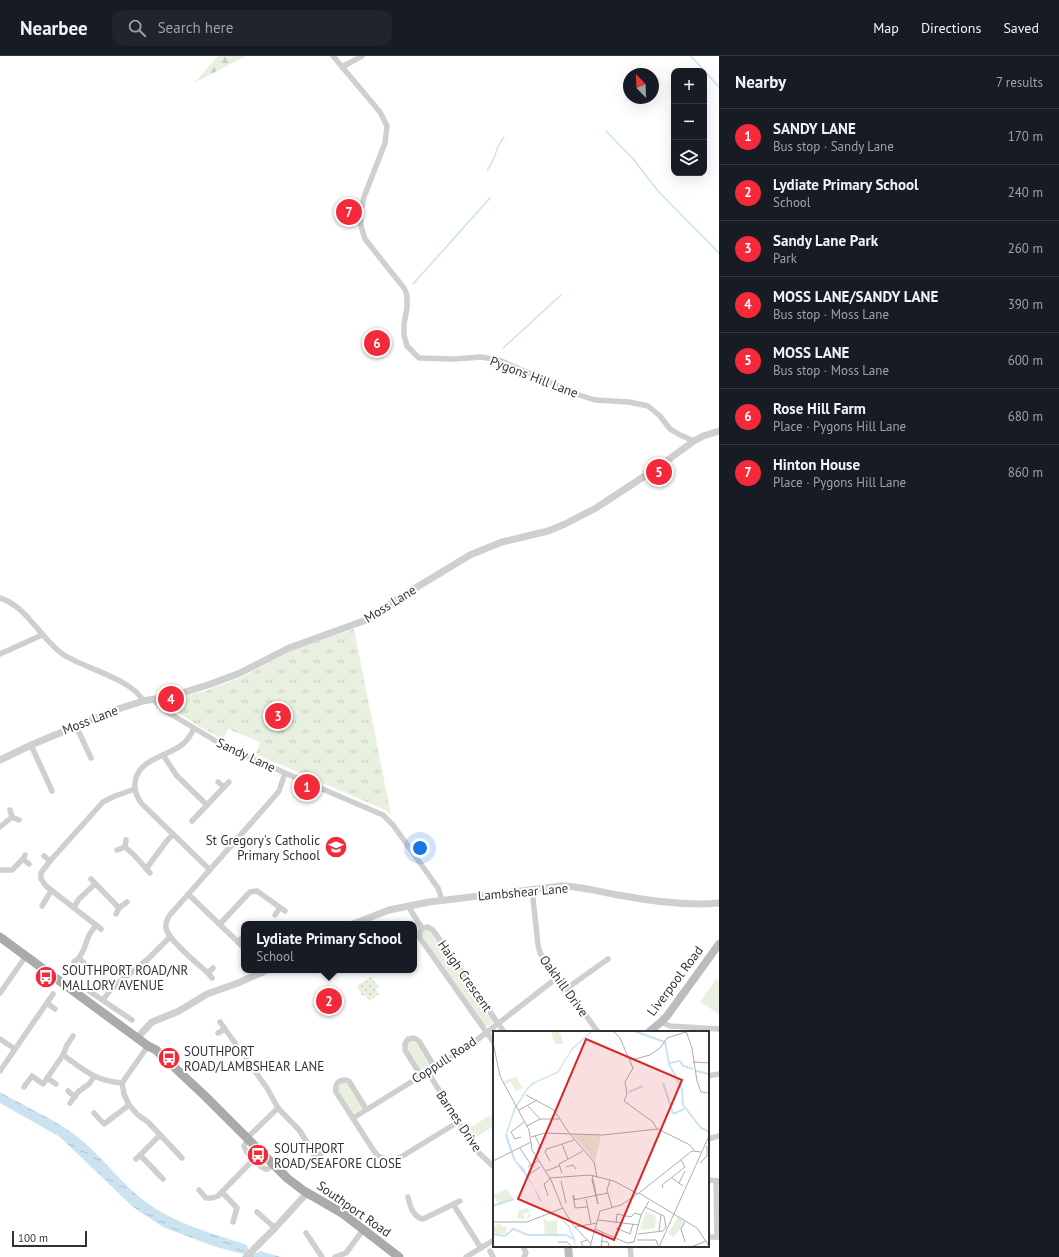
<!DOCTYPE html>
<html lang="en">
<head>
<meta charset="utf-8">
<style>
	:root { --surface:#171b24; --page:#20242c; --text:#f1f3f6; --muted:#9ea1a6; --line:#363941; --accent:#f4293a }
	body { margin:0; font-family:"PT Sans",sans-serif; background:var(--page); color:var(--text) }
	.controls { position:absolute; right:12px; top:12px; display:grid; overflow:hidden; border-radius:8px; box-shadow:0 4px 16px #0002 }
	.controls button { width:36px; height:36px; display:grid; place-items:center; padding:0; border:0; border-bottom:1px solid var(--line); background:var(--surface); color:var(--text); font:20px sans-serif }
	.compass { position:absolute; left:623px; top:12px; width:36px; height:36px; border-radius:50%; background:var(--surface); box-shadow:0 4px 16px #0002; rotate:337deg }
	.scale { position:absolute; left:12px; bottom:10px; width:75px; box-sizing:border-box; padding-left:4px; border:2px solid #323232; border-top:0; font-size:11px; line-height:14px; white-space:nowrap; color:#323232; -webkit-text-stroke:3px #fff; paint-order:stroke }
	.you { position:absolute; left:420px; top:792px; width:14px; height:14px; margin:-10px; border:3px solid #fff; border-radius:50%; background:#1a73e8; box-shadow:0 0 0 6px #1a73e833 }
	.badge { display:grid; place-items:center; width:26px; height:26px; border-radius:50%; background:var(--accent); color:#fff; font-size:13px; font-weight:700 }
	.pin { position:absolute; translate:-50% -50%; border:2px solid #fff; box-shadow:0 1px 4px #0006 }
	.popup { position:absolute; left:241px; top:865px; width:176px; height:52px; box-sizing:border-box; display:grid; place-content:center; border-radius:8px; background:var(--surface); filter:drop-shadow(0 1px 3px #0005); font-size:13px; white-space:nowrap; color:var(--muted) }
	.popup b { font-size:15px; color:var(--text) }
	.popup::after { content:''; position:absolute; left:50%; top:100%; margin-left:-8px; border:8px solid transparent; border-top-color:var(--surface) }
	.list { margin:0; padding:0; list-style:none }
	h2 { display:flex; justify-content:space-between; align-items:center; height:52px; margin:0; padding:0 16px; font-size:17px }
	h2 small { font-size:13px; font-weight:400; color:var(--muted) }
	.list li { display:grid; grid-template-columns:26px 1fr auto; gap:12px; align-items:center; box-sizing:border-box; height:56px; padding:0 16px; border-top:1px solid var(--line) }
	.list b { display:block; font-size:15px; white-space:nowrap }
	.list p { margin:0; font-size:13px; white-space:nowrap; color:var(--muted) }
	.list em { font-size:13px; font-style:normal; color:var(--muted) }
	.icon { flex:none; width:22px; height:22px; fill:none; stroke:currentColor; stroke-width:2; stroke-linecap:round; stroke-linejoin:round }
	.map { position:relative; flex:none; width:719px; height:1201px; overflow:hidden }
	header { display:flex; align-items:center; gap:24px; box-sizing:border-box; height:56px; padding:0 20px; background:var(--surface); border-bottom:1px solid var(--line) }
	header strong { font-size:19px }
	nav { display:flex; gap:22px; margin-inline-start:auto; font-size:14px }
	.search { width:280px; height:36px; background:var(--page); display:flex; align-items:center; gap:10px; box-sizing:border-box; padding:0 14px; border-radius:12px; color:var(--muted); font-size:15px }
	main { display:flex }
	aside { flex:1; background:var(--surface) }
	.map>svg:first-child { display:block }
</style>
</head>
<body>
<header>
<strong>Nearbee</strong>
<div class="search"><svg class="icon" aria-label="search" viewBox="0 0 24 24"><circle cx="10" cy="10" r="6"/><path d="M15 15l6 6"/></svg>Search here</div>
<nav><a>Map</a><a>Directions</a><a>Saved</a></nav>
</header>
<main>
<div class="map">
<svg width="719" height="1201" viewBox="0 0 719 1201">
	<defs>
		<pattern id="forest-firs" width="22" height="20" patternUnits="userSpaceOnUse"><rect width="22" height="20" fill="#e8f0e0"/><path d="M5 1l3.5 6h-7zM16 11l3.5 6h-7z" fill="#c7cec1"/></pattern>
		<pattern id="park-tufts" width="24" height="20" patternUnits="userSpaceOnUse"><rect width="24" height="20" fill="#e8f0e0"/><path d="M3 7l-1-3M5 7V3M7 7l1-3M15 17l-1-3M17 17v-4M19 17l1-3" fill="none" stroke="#c7cec1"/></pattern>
		<pattern id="garden-dots" width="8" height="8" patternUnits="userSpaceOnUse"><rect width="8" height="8" fill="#e8f0e0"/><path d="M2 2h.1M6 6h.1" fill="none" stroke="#c7cec1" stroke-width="1.8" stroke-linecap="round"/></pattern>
		<pattern id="water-ripples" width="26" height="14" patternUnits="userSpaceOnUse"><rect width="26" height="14" fill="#cbe2f0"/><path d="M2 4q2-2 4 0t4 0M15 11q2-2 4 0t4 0" fill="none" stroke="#afc2ce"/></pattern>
	</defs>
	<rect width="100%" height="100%" fill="#fff"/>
	<g fill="#e8f0e0">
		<path d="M424,874H429L434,879L494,965L485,972L425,886L422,879Z"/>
		<path d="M716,923L719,925V958L700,946Z"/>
		<path d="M412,984L417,987L430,1009L429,1012L421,1016L406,992L409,986Z"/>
		<path d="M345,1026L348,1028L362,1051L361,1054L354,1057H352L338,1035V1031L341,1027Z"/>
		<path d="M494,1057V1070L474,1082L468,1073Z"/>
	</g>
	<path fill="url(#forest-firs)" d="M218,0H246L194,27Z"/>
	<path fill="url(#park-tufts)" d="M354,573L391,759L385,754L256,698L260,686L228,673L223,683L202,672L165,649L166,644L205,635L242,621L293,594Z"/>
	<path fill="url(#garden-dots)" d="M371,921L379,931L376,933L379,938L369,945L365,939L363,941L357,930Z"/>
	<path fill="url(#water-ripples)" d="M0,1036C24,1050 50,1061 74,1078C97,1095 115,1120 137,1139C168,1166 208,1176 247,1189L248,1193L257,1197L260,1195L281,1201H252L248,1197L243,1198L213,1190L163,1171L133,1151L60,1081L0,1047Z"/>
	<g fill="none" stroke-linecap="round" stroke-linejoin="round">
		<g stroke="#cbe2f0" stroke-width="1.5">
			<path d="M691,0L719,31"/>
			<path d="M606,75L634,104L658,135L719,197"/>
			<path d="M487,114C496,104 495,91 504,81"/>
			<path d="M413,228L490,142"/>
			<path d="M503,292L561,239"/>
		</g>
		<g stroke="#cfcfcf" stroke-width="5.5">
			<path d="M333,0L380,56L387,70L385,87L364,141L360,159L361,170L365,183L404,232L407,239V252L404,268V279L407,290L419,302L454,303L481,301L499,304L579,339L595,344L629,346L648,350L660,360L670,373L680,379L694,385"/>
			<path d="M342,11L362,0"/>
			<path d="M0,542C27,550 41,584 64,599C84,612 134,624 143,645"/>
			<path d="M0,598L42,579"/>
			<path d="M153,643L164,654L214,684L285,717L383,759L393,769L438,832L442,844"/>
			<path d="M76,670L91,702"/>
			<path d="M194,673C191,678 188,684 183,688C167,701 137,703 135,727C134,735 137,741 141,747L210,814"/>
			<path d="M31,689L52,735"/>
			<path d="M163,699L177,720L207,749"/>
			<path d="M218,726L224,731L229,726"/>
			<path d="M10,754L12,761L19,764"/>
			<path d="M192,765L224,731"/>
			<path d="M0,771L12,761"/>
			<path d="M125,791L134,799L150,817"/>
			<path d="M117,794L125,791L126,784"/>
			<path d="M25,799L23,803L29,808"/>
			<path d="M44,800L50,805L41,817V823L46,830L101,873"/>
			<path d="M50,805L103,746L115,740L135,733"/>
			<path d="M146,813L166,786L173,778"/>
			<path d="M0,814H12L23,803"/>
			<path d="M91,823L119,852"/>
			<path d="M532,833L538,889L540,897L598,976"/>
			<path d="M188,838L238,886"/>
			<path d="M42,850L51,835"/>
			<path d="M409,850L411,855L422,872"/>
			<path d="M74,851L79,843L95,828"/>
			<path d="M116,858L119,852L127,846"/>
			<path d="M275,859L280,852"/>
			<path d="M220,868L248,838L250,836L257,835L285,855"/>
			<path d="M422,872L420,876V882L494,987"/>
			<path d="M422,872L428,871L433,874L504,976"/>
			<path d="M244,880L238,886L244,892"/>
			<path d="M79,902L84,893L89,879L96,869"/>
			<path d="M74,906L79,902L84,907"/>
			<path d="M208,917C198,908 168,884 166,872C165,868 167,864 169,860L275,740L279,735L285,717"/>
			<path d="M212,922L208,917L213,912"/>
			<path d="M566,933L608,903"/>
			<path d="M89,935L132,964"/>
			<path d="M0,937L26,900"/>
			<path d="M103,944L111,933L148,903L170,881"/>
			<path d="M47,947L55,953"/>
			<path d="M661,966L670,970L719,973"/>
			<path d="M225,973L267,1032L278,1052L300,1075L315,1100"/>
			<path d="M218,977L225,973L220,966"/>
			<path d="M0,983L15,993"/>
			<path d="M148,990L122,1027L124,1038L129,1049L138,1059L148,1066L182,1102"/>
			<path d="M63,999C84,1014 95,1025 122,1027"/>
			<path d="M0,1015L53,938"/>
			<path d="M428,1016L470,1085L479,1097L494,1111"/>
			<path d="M421,1020L405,994V988L408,983L414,982L419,985L435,1012"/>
			<path d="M708,1020L719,1018"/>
			<path d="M47,1022L56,1028"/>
			<path d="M24,1031L32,1020L43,1028L63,999L67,989L73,980"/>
			<path d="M68,1035L75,1041"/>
			<path d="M70,1047L78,1036L89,1028L94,1021"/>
			<path d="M366,1053L349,1025C340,1022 334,1027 336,1036L374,1095L378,1100L385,1103L392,1104L401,1101L458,1066"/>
			<path d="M94,1057L104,1068L129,1049"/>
			<path d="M353,1062L450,1002L473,987L558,921"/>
			<path d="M247,1082L278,1052"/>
			<path d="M248,1083L244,1090C247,1100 257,1108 265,1113H268L273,1108"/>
			<path d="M708,1083L719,1080"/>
			<path d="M140,1099L163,1123"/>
			<path d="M136,1103L160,1079"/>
			<path d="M310,1105L315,1100L325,1096"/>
			<path d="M708,1124L719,1125"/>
			<path d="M716,1125L717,1181"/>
			<path d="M199,1134L206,1142H212L218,1140L253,1104"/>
			<path d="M222,1136L237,1152L233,1166"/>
			<path d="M408,1141C410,1150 413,1161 423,1163L460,1145"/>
			<path d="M453,1148L481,1192"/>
			<path d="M257,1156L275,1172"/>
			<path d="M306,1177L322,1201"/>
			<path d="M708,1181H719"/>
			<path d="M523,1190L526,1197L524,1201"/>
			<path d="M630,1190L631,1201"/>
			<path d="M490,1195L493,1201"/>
			<path d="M335,1201L346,1197L363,1174"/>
			<path d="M466,1201L494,1184"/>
		</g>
		<g stroke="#cfcfcf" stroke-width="7">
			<path d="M0,704L31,689L115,654L143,645L172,640L208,629L240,617L289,592L369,563L394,545L470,499L502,486L548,475L565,468L596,452L654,414L694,385L703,380L719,375"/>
			<path d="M353,868L389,854L429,846L561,830C582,830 603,837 624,840C656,846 687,850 719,847"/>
			<path d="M137,982L152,966L179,955L207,938L238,927L267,914"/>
			<path d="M246,1201L275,1172L307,1137"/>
		</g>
		<g stroke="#bcbcbc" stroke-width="8">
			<path d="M649,976L661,966L667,960L719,888"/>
			<path d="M568,1190L569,1201"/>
		</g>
		<path stroke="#aaa" stroke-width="9" d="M0,881L148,990L156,994L206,1041L287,1122L304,1135L342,1157L399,1201"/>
	</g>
	<defs>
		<g id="school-disc" transform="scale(1.15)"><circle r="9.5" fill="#f4293a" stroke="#fff"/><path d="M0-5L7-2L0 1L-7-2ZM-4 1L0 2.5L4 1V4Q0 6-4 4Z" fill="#fff"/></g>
		<g id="bus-disc" transform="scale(1.15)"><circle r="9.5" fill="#f4293a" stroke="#fff"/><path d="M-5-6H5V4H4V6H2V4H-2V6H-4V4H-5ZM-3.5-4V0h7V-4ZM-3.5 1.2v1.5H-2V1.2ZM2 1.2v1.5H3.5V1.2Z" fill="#fff"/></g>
	</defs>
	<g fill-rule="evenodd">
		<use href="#school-disc" x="336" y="791"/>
		<use href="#bus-disc" x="46" y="921"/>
		<use href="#bus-disc" x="169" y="1002"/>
		<use href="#bus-disc" x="258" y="1099"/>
	</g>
	<g text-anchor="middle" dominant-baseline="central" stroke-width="4" stroke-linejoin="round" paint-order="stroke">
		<g font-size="13" fill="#323232" stroke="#fff">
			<text transform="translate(534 321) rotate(21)">Pygons Hill Lane</text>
			<text transform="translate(390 548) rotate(-32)">Moss Lane</text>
			<text transform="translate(90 664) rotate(-21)">Moss Lane</text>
			<text transform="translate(246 699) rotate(25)">Sandy Lane</text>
			<text transform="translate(523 836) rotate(-5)">Lambshear Lane</text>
			<text transform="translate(465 920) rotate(55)">Haigh Crescent</text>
			<text transform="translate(675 925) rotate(-53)">Liverpool Road</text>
			<text transform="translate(564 930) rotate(54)">Oakhill Drive</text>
			<text transform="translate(444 1004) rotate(-33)">Coppull Road</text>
			<text transform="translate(459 1065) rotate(56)">Barnes Drive</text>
			<text transform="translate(354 1153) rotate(35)">Southport Road</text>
		</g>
		<g font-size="13" fill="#323232" stroke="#fff" text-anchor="start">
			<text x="320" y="784" text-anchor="end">St Gregory's Catholic<tspan x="320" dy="15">Primary School</tspan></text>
			<text x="62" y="914">SOUTHPORT ROAD/NR<tspan x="62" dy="15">MALLORY AVENUE</tspan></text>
			<text x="184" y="995">SOUTHPORT<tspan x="184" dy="15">ROAD/LAMBSHEAR LANE</tspan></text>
			<text x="274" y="1092">SOUTHPORT<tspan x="274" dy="15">ROAD/SEAFORE CLOSE</tspan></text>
		</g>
	</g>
	<g transform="translate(493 975)">
		<rect width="216" height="216" fill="#fff"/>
		<path d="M65,0L69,6L70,13H62L58,1ZM14,158L20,168L5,173L0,164ZM50,185L52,188L53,190L64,189V206L52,203ZM0,192L1,195L8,192L7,195L14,196L12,203L0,202Z" fill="#e8f0e0"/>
		<path d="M23,46L30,57L23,60L18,51L13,53L11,50ZM79,103L108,104L102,131L89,114ZM153,181L163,185L162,197L151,199L147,197ZM185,185L192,191L181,206L175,203Z" fill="#e8f0e0"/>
		<path d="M34,177L37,180L34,181L38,184L36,187H33L36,183L33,182L30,183L32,188L24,187L26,179Z" fill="#e8f0e0"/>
		<path d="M98,0H100L79,19L65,42L42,52L35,58L23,77L14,103L23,130L30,136L50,173L76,194L82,209L83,216L75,195L46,169L40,155L20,128L12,105L21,77L34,57L39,52L64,41L79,17Z" fill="#cbe2f0"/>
		<path fill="none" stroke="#cbe2f0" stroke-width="2" d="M141,0L172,11L176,33L189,58L190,74L208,97L216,101M176,32L187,30L190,35L200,38M203,40L216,43M170,52L180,82M136,61L150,55M180,83L191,78M0,175L21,168M0,203L12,205L20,198L35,204H73L80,208"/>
		<path fill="none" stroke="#adadad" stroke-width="1" d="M120,0L127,7L140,37L132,51L134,63L131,70L160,91L164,98M193,0L199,17L204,50L208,61L216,62M0,11L7,45L36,99L39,119L58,149L69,176L80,194L97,212M138,29L157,24L167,17L174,7L193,1M200,31L216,32M33,64L61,79L76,102M34,74L47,88M26,79L44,69M34,95L47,88H66M77,103L101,131L104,146M42,105L47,115L45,117M28,106L22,108L18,101L31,91M38,106L52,102L110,104L165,98L197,114L201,119M27,117L38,134M54,117L52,121L57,130M54,118L69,113M75,128L69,113L81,109M0,130L38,111M207,132L214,125V115M35,136L46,129M73,136L80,134L83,138M53,140L66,135M69,142L66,133L90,120M35,144L47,136M100,144L99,149L105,173L100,148M56,147L97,144L121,150L145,163M179,147L190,155M117,149L114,159L119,176M68,150L73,172M186,152L192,140M170,157L169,154L192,136L188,129M146,162L204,197L216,215M55,165L51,153L57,148M93,168L98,193M80,169L115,162M82,169L80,164L82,177L94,176M105,189L146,194M0,191H34L70,177M192,191L188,198L192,211M123,192L124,183L138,186L142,182L148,184M82,196L104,192M123,197L137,203L140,193M102,198L134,212L141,211L148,184L156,170M166,200L168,184M145,203L170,200L173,196L171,185L152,176M144,209H163L165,214M108,210L115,211L116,216M65,211H74L79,216M90,216L88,211L95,209M97,216L107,180L128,174L146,162L199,120L208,121M108,216L110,201M166,216L216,105M198,216L213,210"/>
		<path fill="#d62828" fill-opacity="0.15" stroke="#d62828" stroke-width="2" d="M93,8L189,49L121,209L25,168Z"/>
		<rect width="216" height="216" fill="none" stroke="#323232" stroke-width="2"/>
	</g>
</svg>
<div class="controls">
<button>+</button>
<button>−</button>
<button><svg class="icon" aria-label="layers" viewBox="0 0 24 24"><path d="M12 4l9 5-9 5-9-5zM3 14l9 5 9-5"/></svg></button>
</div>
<svg class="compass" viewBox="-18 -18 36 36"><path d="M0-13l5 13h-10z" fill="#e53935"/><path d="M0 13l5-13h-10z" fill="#9ea1a6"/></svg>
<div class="scale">100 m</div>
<div class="you"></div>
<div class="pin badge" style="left:307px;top:731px">1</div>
<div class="pin badge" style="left:329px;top:945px">2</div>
<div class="popup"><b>Lydiate Primary School</b>School</div>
<div class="pin badge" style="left:278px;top:660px">3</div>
<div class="pin badge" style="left:171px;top:643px">4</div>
<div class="pin badge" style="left:659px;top:416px">5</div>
<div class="pin badge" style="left:377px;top:287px">6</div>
<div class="pin badge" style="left:349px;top:156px">7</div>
</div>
<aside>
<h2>Nearby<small>7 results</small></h2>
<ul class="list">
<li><span class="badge">1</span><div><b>SANDY LANE</b><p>Bus stop · Sandy Lane</p></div><em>170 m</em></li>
<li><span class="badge">2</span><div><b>Lydiate Primary School</b><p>School</p></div><em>240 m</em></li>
<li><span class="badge">3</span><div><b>Sandy Lane Park</b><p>Park</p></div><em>260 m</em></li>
<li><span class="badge">4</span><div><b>MOSS LANE/SANDY LANE</b><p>Bus stop · Moss Lane</p></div><em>390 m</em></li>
<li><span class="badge">5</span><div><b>MOSS LANE</b><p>Bus stop · Moss Lane</p></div><em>600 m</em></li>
<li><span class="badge">6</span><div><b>Rose Hill Farm</b><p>Place · Pygons Hill Lane</p></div><em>680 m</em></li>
<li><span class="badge">7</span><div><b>Hinton House</b><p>Place · Pygons Hill Lane</p></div><em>860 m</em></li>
</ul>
</aside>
</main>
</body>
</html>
